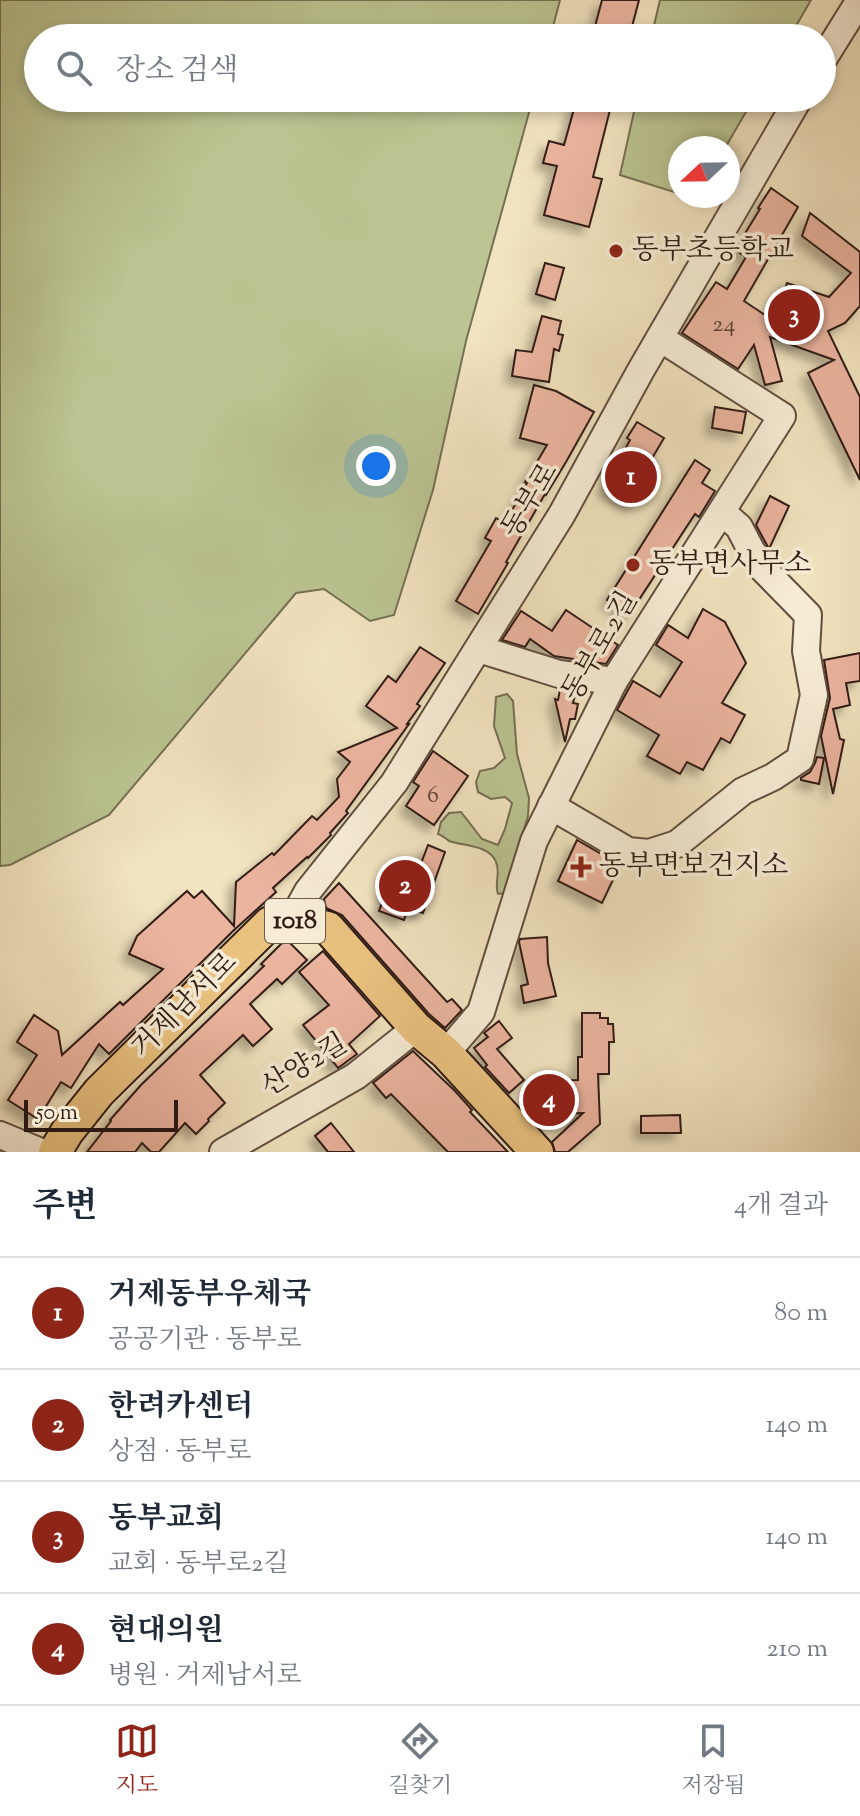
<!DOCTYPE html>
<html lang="ko">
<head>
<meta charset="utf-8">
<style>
	:root { --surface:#fff; --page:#f2f2f3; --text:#1f2937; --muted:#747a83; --line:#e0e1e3; --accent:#8f2418 }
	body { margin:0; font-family:"Sorts Mill Goudy","Noto Serif KR",serif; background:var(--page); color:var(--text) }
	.compass { position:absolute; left:668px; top:136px; width:72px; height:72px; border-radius:50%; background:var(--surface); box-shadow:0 4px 12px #0003; rotate:248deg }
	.scale { position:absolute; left:24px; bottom:20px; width:154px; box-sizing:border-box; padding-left:8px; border:4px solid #311c14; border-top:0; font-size:22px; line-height:28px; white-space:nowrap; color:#311c14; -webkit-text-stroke:6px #f7edd6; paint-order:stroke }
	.you { position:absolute; left:376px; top:466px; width:28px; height:28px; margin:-20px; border:6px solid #fff; border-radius:50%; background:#1a73e8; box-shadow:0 0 0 12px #1a73e833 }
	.badge { display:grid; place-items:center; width:52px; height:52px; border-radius:50%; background:var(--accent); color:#fff; font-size:26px; font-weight:700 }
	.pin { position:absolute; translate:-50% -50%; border:4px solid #fff; box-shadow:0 2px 8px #0006 }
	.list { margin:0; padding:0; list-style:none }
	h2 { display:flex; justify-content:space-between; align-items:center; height:104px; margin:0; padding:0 32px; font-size:34px }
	h2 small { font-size:26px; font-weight:400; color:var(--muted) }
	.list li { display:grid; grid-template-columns:52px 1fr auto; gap:24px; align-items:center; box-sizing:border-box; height:112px; padding:0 32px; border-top:2px solid var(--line) }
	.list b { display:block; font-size:30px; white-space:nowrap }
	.list p { margin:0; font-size:26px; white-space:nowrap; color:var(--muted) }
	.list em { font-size:26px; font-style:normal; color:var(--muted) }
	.icon { flex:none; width:44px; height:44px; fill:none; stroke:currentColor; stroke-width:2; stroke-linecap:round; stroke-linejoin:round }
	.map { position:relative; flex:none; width:860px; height:1152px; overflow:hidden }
	.search { position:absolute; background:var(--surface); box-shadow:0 4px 12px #0003; left:24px; right:24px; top:24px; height:88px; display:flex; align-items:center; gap:20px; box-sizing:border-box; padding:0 28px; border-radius:44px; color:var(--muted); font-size:30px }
	.sheet { height:552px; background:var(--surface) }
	nav { display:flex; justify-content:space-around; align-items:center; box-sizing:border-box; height:112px; border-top:2px solid var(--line); background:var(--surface); font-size:22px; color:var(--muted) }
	nav a { display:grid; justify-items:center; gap:4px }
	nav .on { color:var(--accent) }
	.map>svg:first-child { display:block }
</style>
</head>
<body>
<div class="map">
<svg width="860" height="1152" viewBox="0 0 860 1152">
	<defs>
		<filter id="shadow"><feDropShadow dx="-7" dy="7" stdDeviation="4" flood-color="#0004"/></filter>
	</defs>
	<rect width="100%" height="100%" fill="#f2e4c0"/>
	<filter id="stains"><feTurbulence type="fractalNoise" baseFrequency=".0025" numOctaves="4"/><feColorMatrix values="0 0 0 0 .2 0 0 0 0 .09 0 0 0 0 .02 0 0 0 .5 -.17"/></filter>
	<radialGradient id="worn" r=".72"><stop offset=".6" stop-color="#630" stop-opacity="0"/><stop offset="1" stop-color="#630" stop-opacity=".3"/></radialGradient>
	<g fill="#bbc492" stroke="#767053" stroke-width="2">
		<path d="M0,0H560L550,38H38V98H533L466,341L433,490L394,615L370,621L324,589L296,593L109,815L10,865L0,866Z"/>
		<path d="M660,0H811L789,38H651Z"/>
		<path d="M637,98H754L725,148H680V194L620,175Z"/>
		<path d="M507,694L513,701L517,754L529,798L528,816L505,893L498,894C494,883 501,873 496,862C490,845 463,846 449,841C447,839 441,835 438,834L441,822L449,813L461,812L482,839L498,845L505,829L512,803L505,797L491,799L478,792L476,782L480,771L494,768L505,758L494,726L496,697Z"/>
	</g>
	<g fill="#ebb49f" stroke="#311c14" stroke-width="2" filter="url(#shadow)">
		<path d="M602,0H639L629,38H592Z"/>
		<path d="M577,98H613L593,177L602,179L589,227L544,215L557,166L543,163L549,141L564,145Z"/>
		<path d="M771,188L798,207L744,301L774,321L787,283L829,297L851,273L802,236L810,213L860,252V306L845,323L828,331L860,397V480L808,373L834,360L770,337L782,381L765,385L754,345L738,369L682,333L716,282L727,289L746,257L735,250L760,209L758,208Z"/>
		<path d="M545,263L564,268L555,300L536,294Z"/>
		<path d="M542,316L561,321L558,334L563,335L559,351L554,349L549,382L512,376L516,350L532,352Z"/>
		<path d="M534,385L556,391L594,412L566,462L546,495L545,494L506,562L508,563L478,614L456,601L491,541L485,538L496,518L505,523L527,483L525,482L547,445L520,438Z"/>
		<path d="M715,407L746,412L742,433L712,428Z"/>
		<path d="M637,422L664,438L651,460L655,462L633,505L604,489L630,440L627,438Z"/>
		<path d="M695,460L710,470L702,483L715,491L699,517L695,514L629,615L607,600Z"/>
		<path d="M770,496L789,506L769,549L756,525Z"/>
		<path d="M703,609L725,622L746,663L722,703L745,715L730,743L721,738L703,770L687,762L680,774L647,756L659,735L617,710L633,681L660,697L682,662L656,645L668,625L688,638Z"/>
		<path d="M566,610L618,645L606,664L554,656L530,639L525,647L502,640L521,611L552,631Z"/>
		<path d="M420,647L445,663L417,704L420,706L407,724H409L346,811L348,813L330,833L331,835L308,858L307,857L273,888L276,892L233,931L109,1054L99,1044L71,1088L61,1082L38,1119L8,1100L37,1055L17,1042L34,1015L58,1031L62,1055L120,1002L123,1005L163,969L129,954L137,936L187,891L194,898L202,891L234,926L236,882L272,853L274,855L312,816L317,820L339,797L337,779L350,762L338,752L397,728L366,706L388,676L396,682Z"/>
		<path d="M860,653V681L846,683L850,705L833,709L840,739L844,740L833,794L821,736L830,698L824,660Z"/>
		<path d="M560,690L576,692L573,703L578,704L575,719H570L565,742L555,699L558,700Z"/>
		<path d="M433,751L468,776L434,825L406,806L419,786L413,782Z"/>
		<path d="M817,757L824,758L819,784L801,780V778L810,772L815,763Z"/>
		<path d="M577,840L620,865L602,903L558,881Z"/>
		<path d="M428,845L445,852L423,913L408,908L404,920L379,911L396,866L417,874Z"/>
		<path d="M339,883L447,1002L452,999L462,1010L445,1028L429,1014L342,915L326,908L324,899Z"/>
		<path d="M547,937L548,963L556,996L524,1003L521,986L528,984L519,942L520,939Z"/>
		<path d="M285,940H287L307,960L282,984L277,979L250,1004L272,1029L253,1046L243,1035L200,1075L225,1103L208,1119L209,1121L196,1134L185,1123L159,1152H151L142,1143L135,1152H87L111,1121L110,1120L141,1085L264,966L261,964Z"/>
		<path d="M323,951L380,1016L349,1044L357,1054L338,1068L303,1025L329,1005L299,972Z"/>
		<path d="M582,1013H600V1018H608V1024H613L614,1042H609V1074H598L600,1124L568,1152H555L552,1142L583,1113L539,1114L538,1109H533V1081L578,1080V1057H582Z"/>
		<path d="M499,1021L512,1038L497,1049L524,1080L509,1093L485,1067L487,1065L474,1048L488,1037L484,1033Z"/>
		<path d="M413,1051L455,1091L472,1110L470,1112L508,1152H448L391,1094L386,1098L373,1083Z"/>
		<path d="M680,1115L681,1133H641V1116Z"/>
		<path d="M331,1123L354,1152H328L315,1136Z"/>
	</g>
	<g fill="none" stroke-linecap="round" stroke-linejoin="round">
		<g stroke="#614e3f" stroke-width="30">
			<g id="minor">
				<path d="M822,61L860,0"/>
				<path d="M479,649L559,674L614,681"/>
				<path d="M551,806L628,851L649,853L677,844L743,791L773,777L800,759L814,695L806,651L808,615L763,569L751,550L739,527L722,512"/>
				<path d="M292,920L308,891L394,783L562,514L641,370L799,98"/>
				<path d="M446,1053L481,1012L534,841L614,681L782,416L660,338"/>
				<path d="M0,1135L41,1152"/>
				<path d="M223,1152L356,1076L416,1028"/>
			</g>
		</g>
		<g stroke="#311c14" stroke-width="36">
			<path id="major" d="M55,1152L67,1132L99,1092L270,923L292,920L328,928L416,1028L446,1053L537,1152"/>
		</g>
		<use href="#minor" stroke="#f7edd6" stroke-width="26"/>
		<use href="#major" stroke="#e9c280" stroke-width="32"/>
	</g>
	<g fill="#8f2418" stroke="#f7edd6" stroke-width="3">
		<circle cx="616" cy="251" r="8"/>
		<circle cx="633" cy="565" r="8"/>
		<path d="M577 855h8v8h8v8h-8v8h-8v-8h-8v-8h8z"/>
	</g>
	<g text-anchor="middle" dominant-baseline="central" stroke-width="7" stroke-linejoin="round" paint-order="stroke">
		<g font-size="24" fill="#604237">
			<text x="724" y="325">24</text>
			<text x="433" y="796">6</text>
		</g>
		<rect fill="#f7edd6" stroke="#6c5b4e" stroke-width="2" x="265" y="899" width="60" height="44" rx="6"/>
		<g font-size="26" font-weight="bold" fill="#311c14">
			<text x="295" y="921">1018</text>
		</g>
		<g font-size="28" fill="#311c14" stroke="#f7edd6" text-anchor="start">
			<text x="632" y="251">동부초등학교</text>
			<text x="649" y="565">동부면사무소</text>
			<text x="599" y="867">동부면보건지소</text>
		</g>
		<g font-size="28" fill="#311c14" stroke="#f7edd6">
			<text transform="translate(531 501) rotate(-59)">동부로</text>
			<text transform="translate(601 647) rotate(-60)">동부로2길</text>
			<text transform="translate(185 1006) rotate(-45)">거제남서로</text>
			<text transform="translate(305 1066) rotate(-31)">산양2길</text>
		</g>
	</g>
	<rect width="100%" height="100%" filter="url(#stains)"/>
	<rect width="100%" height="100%" fill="url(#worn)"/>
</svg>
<svg class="compass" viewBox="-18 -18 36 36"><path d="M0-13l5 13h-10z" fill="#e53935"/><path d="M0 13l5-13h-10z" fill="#747a83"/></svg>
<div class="scale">50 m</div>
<div class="you"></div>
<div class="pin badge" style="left:631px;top:477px">1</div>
<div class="pin badge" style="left:405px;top:886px">2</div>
<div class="pin badge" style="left:794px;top:315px">3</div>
<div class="pin badge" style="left:549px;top:1100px">4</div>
<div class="search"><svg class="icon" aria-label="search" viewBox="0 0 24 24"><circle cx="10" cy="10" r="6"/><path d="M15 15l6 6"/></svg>장소 검색</div>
</div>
<section class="sheet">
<h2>주변<small>4개 결과</small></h2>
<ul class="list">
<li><span class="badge">1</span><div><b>거제동부우체국</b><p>공공기관 · 동부로</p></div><em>80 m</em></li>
<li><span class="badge">2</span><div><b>한려카센터</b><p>상점 · 동부로</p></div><em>140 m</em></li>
<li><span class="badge">3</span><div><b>동부교회</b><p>교회 · 동부로2길</p></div><em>140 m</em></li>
<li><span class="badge">4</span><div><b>현대의원</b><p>병원 · 거제남서로</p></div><em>210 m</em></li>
</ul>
</section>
<nav>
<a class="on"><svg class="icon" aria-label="map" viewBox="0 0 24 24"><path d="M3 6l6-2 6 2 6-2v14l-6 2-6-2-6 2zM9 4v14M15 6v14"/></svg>지도</a>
<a><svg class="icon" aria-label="directions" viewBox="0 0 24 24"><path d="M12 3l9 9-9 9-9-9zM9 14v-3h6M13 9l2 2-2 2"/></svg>길찾기</a>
<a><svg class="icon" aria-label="saved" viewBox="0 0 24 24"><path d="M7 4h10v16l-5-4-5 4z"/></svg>저장됨</a>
</nav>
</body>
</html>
